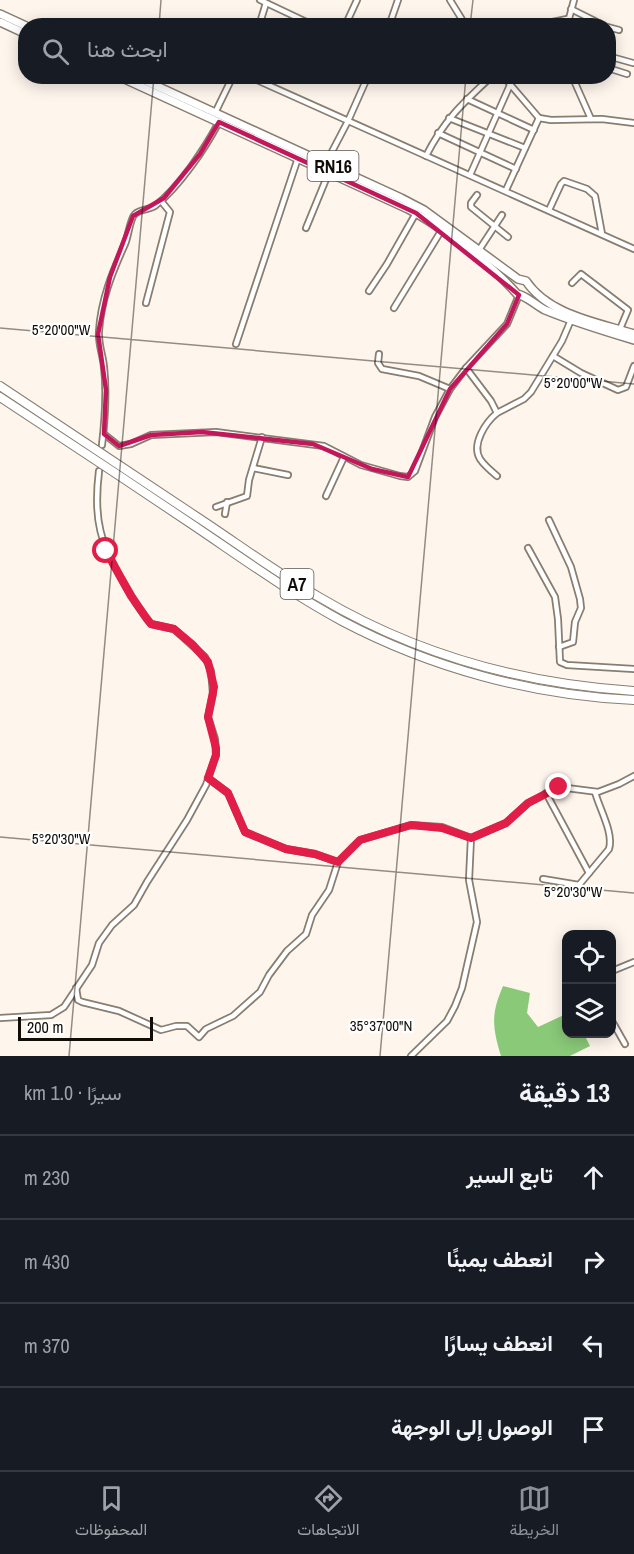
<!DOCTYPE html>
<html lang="ar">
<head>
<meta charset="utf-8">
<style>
	:root { --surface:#171b24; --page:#20242c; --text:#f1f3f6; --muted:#9ea1a6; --line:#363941; --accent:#8c9099 }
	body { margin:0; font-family:"Archivo Narrow",Vazirmatn,sans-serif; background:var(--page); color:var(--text); direction:rtl }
	.controls { position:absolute; right:18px; bottom:18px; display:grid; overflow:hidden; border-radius:12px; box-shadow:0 3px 15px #0003 }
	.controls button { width:54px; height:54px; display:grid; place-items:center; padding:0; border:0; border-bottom:2px solid var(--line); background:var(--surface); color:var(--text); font:30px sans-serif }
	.scale { position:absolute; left:18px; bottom:15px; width:135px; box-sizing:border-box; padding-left:6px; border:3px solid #100c07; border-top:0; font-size:16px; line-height:21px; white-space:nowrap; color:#100c07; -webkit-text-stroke:4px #fff; paint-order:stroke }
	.stop { position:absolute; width:18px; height:18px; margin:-14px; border:4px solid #e11d48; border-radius:50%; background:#fff }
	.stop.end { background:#e11d48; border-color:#fff; box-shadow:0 2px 6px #0008 }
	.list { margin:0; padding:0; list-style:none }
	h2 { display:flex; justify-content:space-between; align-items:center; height:78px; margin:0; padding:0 24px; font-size:26px }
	h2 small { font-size:20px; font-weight:400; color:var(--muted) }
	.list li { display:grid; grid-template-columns:39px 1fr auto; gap:18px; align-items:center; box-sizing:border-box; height:84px; padding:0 24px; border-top:2px solid var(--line) }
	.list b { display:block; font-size:22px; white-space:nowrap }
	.list em { font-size:20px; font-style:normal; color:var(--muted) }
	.icon { flex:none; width:33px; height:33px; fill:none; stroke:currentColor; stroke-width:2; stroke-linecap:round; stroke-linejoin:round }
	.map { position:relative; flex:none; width:634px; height:1056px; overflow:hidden; direction:ltr }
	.search { position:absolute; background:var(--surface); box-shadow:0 3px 15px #0003; left:18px; right:18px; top:18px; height:66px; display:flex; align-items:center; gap:15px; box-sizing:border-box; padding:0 21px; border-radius:24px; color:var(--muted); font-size:22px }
	.sheet { height:414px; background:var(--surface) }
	nav { display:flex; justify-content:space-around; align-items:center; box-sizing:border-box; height:84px; border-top:2px solid var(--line); background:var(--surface); font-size:16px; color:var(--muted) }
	nav a { display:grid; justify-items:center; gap:3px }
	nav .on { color:var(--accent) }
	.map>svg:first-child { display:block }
</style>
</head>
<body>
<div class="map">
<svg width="634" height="1056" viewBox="0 0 634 1056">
	<rect width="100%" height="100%" fill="#fef6ed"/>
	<path fill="#8ac978" d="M503,986L530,993L527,1013L538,1027L566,1014V1034H584L590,1046L570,1056H501C492,1026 491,1014 503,986Z"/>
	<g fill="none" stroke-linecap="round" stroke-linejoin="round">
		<g stroke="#887d6f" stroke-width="8">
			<g id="minor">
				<path d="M260,0L315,26"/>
				<path d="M450,0L466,26"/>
				<path d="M571,9L605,26"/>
				<path d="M259,26L266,3"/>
				<path d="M345,26L357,0"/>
				<path d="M389,26L398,0"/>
				<path d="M533,26L567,19"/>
				<path d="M567,26L574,0"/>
				<path d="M608,27L619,30"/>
				<path d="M608,56L633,63"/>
				<path d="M608,68L627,74"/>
				<path d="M248,76L634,249"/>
				<path d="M503,76L539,118L551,120L602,119L634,123"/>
				<path d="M572,76L591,119"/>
				<path d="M467,99L534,130"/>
				<path d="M215,113L233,76"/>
				<path d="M449,118L525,148"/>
				<path d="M438,133L516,169"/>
				<path d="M426,156C444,120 463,103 492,76"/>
				<path d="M326,163L348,121L368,76"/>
				<path d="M470,175L510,85"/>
				<path d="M506,190L539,118"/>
				<path d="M477,195L471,203V207L508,237"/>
				<path d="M549,210L561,184L564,181L587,189L595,196L602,234"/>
				<path d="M306,228L329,172"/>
				<path d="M479,250L502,215"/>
				<path d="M572,283L581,274L628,310L620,329"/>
				<path d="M369,291L387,264L416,213"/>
				<path d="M146,303L170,212L161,201"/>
				<path d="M394,308L441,231"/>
				<path d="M236,344L298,158"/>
				<path d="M379,354L378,363L382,369L419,376L450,389"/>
				<path d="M553,356L581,373L618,390L626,387L634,366"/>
				<path d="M466,368L491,401L497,413C486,422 471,444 480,459C484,465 491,471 497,476"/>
				<path d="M497,413L524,399L531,392L562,341L571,320"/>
				<path d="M104,434L119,446L131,444L151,435L216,432L324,446L361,465L400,476L408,477L415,471L435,417L450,389L466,368L507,324L519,295"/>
				<path d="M102,445C105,419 107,393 104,367C103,355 98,344 99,331C101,300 112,273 125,244C128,238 130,218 135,214C140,209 149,210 155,206C180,186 204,150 219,122"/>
				<path d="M253,468L288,475"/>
				<path d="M326,496L344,457"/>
				<path d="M216,507L247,496L249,480L262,437"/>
				<path d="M225,514L227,502"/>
				<path d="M549,520L571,567L580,599L581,608L575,622L573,642L559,647"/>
				<path d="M528,548L555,597L558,619L560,662L567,665L634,669"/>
				<path d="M546,793L589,873"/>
				<path d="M338,862L360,840L411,825L442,827L471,838"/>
				<path d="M543,879L579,885L609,849C614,833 599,808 595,792"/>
				<path d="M612,971L634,962"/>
				<path d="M76,988L78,1000L82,1002L119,1011L161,1030L176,1026H187L199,1037L206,1029L233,1016L260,992L269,975L287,951L306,934L312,915L329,890L338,862L315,854L286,849L245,832L228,793L208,778"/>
				<path d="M0,1018L51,1015L64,1007L92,965L99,943L112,925L134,905L147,882L187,820L206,785L216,755L215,739L208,717L213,694L211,671L205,657L174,629L151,624C141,612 133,599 125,585C100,543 93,520 99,471"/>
				<path d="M612,1021L625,1044"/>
				<path d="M411,1056L447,1021L455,1006L462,988L477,922L469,880L471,838L506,823L528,803L559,787L598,792L619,784L634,776"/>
			</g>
		</g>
		<g stroke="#887d6f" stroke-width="10">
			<g id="trunk">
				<path d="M0,14L26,26"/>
				<path d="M0,22L26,34"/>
				<path d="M118,76L408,209C441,226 493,266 517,294C527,296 535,305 545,310C574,322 604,331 634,340"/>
				<path d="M135,76L401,198L424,210L518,279L526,281C549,315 596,322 634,334"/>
			</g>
		</g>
		<g stroke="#887d6f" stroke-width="10">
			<g id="motorway">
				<path d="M0,386C66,430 131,473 197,517C238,544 277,573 319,597C415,654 523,684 634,691"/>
				<path d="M0,397C64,439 129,482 193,525C242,558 290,593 342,621C431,668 534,696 634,700"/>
			</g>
		</g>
		<use href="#minor" stroke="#fff" stroke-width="4.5"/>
		<use href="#trunk" stroke="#fff" stroke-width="7"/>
		<use href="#motorway" stroke="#fff" stroke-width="8"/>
	</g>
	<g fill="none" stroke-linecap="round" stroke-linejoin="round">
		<path stroke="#e11d48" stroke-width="8" d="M106,551L131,596L147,619L151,624L174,629L192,644L208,662L214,687L208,717L216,748V755L208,778L228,793L245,832L286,849L315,854L338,862L360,840L411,825L442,828L471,838L506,823L528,803L559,787"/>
	</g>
	<path fill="none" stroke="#c2185b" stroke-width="4.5" stroke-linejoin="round" d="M219,122L416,213L519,295L507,324L450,389L408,477L372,469L313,444L202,432L151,435L119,446L104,434L106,390L98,334L110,277L133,216L164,198L200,154Z"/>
	<path fill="none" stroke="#100c07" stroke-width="1.5" stroke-opacity="0.45" d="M159,26L161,0M470,26L473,0M0,328L634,384M0,837L634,893M69,1056L154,76M380,1056L466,76"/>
	<g text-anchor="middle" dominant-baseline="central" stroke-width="4.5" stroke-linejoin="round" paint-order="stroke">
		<g fill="#fff" stroke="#585551" stroke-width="1.5">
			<rect x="307.5" y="151" width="51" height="30" rx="4.5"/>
			<rect x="280.5" y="569" width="33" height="30" rx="4.5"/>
		</g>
		<g font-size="18" font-weight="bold" fill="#100c07">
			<text x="333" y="166">RN16</text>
			<text x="297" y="584">A7</text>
		</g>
	</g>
	<g font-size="15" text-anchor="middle" fill="#100c07" stroke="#fff" stroke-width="4.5" stroke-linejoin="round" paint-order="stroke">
		<text x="61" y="335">5°20'00"W</text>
		<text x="573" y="388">5°20'00"W</text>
		<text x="61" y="844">5°20'30"W</text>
		<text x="573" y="897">5°20'30"W</text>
		<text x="381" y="1031">35°37'00"N</text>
	</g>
</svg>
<div class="controls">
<button><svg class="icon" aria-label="locate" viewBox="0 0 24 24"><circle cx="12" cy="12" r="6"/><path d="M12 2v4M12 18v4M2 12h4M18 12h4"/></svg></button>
<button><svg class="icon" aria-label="layers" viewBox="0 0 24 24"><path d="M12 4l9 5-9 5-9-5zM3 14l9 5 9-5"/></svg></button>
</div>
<div class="scale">200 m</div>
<div class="stop" style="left:106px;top:551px"></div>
<div class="stop end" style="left:559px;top:787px"></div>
<div class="search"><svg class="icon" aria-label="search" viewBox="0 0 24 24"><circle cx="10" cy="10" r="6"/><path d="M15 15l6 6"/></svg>ابحث هنا</div>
</div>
<section class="sheet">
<h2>13 دقيقة<small>سيرًا · 1.0 km</small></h2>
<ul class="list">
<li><svg class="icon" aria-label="ahead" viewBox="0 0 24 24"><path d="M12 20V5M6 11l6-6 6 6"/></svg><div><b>تابع السير</b></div><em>230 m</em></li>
<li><svg class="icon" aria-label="right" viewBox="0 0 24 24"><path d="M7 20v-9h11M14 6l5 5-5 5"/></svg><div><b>انعطف يمينًا</b></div><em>430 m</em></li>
<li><svg class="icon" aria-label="left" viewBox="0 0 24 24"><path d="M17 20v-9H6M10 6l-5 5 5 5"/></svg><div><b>انعطف يسارًا</b></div><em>370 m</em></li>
<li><svg class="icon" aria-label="arrive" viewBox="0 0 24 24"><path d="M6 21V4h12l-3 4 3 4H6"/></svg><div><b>الوصول إلى الوجهة</b></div></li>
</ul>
</section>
<nav>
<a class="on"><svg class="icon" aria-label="map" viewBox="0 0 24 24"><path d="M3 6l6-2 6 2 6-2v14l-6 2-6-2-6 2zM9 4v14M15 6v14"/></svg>الخريطة</a>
<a><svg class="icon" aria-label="directions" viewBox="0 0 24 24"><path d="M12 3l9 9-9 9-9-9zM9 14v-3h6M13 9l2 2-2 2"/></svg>الاتجاهات</a>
<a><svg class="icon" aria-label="saved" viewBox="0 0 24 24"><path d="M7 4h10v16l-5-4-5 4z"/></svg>المحفوظات</a>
</nav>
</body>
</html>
